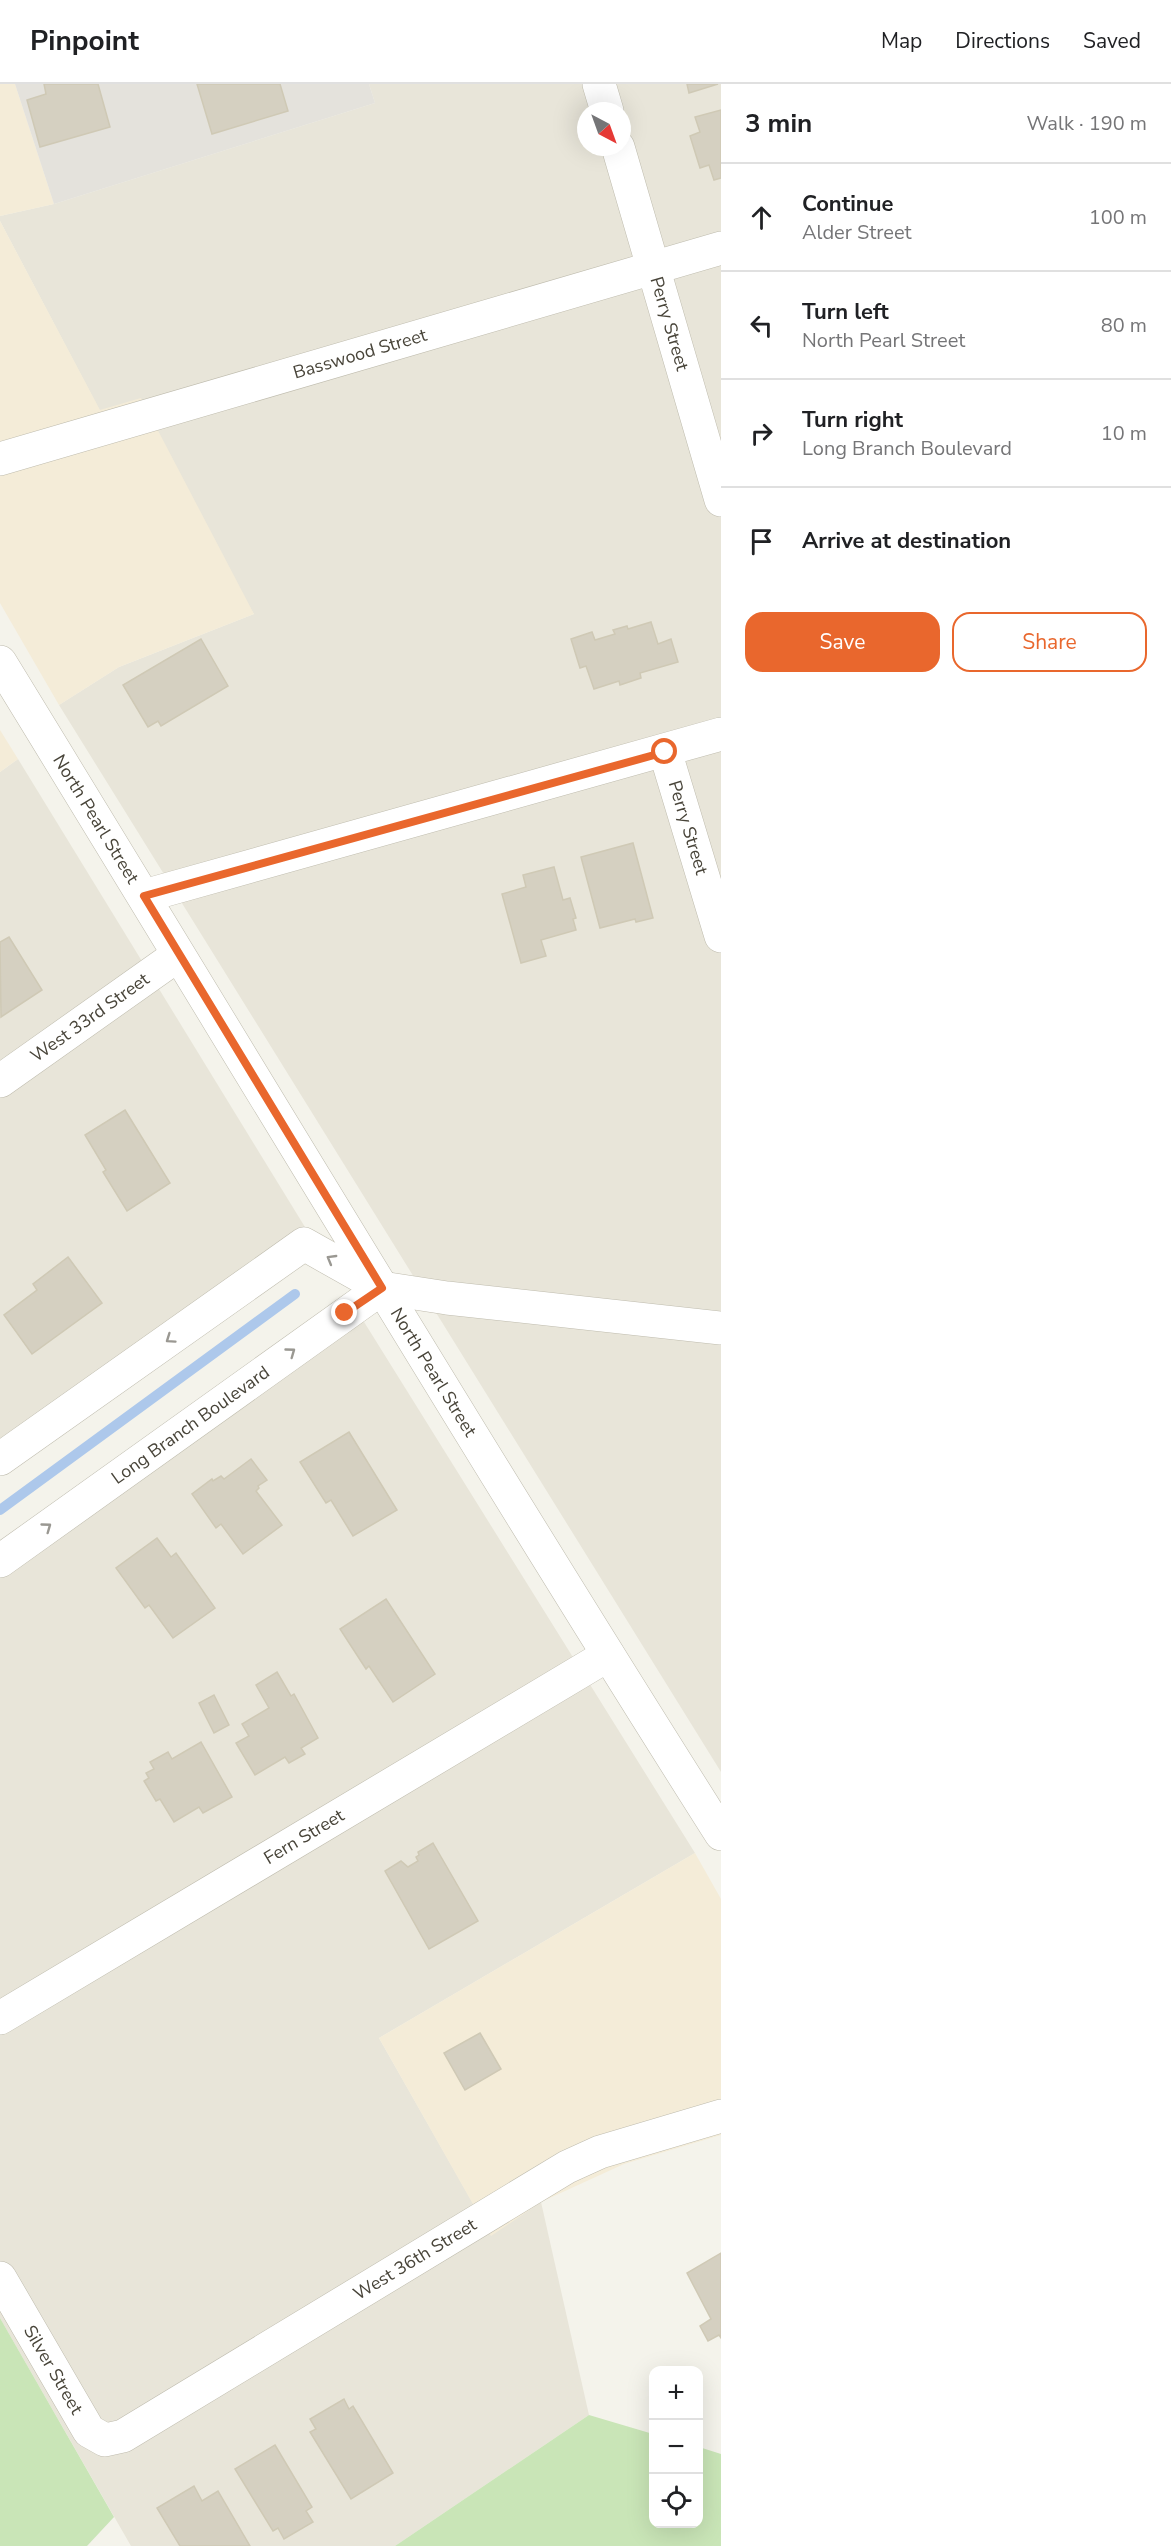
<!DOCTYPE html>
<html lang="en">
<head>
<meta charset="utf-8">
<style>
	:root { --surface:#fff; --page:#f2f2f2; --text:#202124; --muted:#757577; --line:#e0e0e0; --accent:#e9672d }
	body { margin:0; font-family:"Nunito Sans",sans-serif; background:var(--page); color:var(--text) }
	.controls { position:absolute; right:18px; bottom:18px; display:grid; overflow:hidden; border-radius:12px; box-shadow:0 6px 24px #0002 }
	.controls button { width:54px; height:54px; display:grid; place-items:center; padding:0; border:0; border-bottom:2px solid var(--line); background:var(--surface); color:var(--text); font:30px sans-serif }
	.compass { position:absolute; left:577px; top:18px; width:54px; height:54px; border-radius:50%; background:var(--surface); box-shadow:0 6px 24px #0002; rotate:139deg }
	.stop { position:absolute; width:18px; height:18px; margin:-14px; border:4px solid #e9672d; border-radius:50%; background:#fff }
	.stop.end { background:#e9672d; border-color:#fff; box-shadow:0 2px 6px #0008 }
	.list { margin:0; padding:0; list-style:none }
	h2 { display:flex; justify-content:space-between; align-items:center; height:78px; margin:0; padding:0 24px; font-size:26px }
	h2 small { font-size:20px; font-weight:400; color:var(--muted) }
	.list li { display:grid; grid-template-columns:39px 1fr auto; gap:18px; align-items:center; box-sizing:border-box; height:108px; padding:0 24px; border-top:2px solid var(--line) }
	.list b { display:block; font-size:22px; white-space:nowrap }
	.list p { margin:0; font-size:20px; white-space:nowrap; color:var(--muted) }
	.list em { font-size:20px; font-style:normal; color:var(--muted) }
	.actions { display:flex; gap:12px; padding:18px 24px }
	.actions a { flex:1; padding:14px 0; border:2px solid var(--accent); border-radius:18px; text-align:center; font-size:21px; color:var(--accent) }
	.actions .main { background:var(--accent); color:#fff }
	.icon { flex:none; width:33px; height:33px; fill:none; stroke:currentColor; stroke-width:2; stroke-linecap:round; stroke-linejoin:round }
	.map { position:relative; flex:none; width:721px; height:2462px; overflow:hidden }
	header { display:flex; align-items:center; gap:36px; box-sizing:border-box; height:84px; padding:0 30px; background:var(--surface); border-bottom:2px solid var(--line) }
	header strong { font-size:28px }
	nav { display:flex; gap:33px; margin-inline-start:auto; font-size:21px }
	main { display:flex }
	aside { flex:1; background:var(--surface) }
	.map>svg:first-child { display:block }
</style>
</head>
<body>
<header>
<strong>Pinpoint</strong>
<nav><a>Map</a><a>Directions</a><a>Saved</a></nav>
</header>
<main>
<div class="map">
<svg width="721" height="2462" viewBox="0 0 721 2462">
	<rect width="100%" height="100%" fill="#f4f3eb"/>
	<g fill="#e8e5d9" fill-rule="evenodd">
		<path d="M369,0H721V1688L59,621L119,583L254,530L100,327L0,137V132L54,120L375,19ZM586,27H622V63H586Z"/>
		<path d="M18,675L316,1161L0,1392V688Z"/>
		<path d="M346,1209L695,1769L379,1954L491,2151L541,2118L589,2331L395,2462H131L0,2234V1463Z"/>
	</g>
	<g fill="#f4ecd8">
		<path d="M0,0H15L54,120L0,132Z"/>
		<path d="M0,137L100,326L141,314L254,530L119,583L59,621L0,519Z"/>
		<path d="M0,646L18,675L0,688Z"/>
		<path d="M695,1769L721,1815V2051L624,2080L541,2118L491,2152L379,1954Z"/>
	</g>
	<path fill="#e4e2dc" d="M15,0H369L375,19L54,120Z"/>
	<g fill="#c9e5b7">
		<path d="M0,2234L114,2433L87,2462H0Z"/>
		<path d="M589,2331L653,2350L654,2440H698L699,2363L721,2370V2462H395Z"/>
	</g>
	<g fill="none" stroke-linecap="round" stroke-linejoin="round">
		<path stroke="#adc8eb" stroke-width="10" d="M0,1426L295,1210"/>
	</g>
	<g fill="#d5d0c1" stroke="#cfc9b5" stroke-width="1.5">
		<path d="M44,0H98L110,43L40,63L27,16L46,10Z"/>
		<path d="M197,0H280L288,27L212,50Z"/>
		<path d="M687,0H718L689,9Z"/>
		<path d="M721,26V94L714,96L709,81L700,84L690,52L700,48L695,33Z"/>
		<path d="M651,538L658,560L671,555L678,578L640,589L641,594L620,601L619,597L594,605L586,582L580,584L571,555L592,548L595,556L615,550L613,546L627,542L628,545Z"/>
		<path d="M201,555L228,602L161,642L158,637L148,643L123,601Z"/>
		<path d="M633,759L653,834L636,838L635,835L600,844L581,773Z"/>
		<path d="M554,783L563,816L570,814L576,834L573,835L576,846L541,856L546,872L521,879L502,810L526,803L523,791Z"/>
		<path d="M9,853L42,906L1,933L0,858Z"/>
		<path d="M125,1026L170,1099L127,1127L103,1088L106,1086L85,1051Z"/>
		<path d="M68,1173L102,1219L32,1270L4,1231L37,1206L33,1200Z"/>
		<path d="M349,1348L397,1426L353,1452L331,1416L326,1419L300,1378Z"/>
		<path d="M251,1375L267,1396L258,1402L259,1404L256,1407L282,1441L243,1470L221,1440L216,1444L192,1410L212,1395L213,1397L221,1392L224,1395Z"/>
		<path d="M157,1454L171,1473L176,1469L215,1524L173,1554L149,1521L145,1524L116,1484Z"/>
		<path d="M386,1515L435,1590L393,1618L369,1582L366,1585L340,1545Z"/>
		<path d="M277,1588L291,1612L294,1610L318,1654L301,1664L305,1670L289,1679L285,1673L255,1691L236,1659L249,1652L242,1640L269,1624L256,1601Z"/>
		<path d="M214,1611L229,1641L214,1649L199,1619Z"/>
		<path d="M201,1658L232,1713L203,1729L199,1723L174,1738L160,1715L156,1717L144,1697L149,1694L146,1689L154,1685L150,1678L168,1668L172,1675Z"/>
		<path d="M433,1759L478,1837L429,1865L385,1787L401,1777L408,1783L418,1777L416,1773L419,1771L418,1768Z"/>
		<path d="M480,1949L501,1985L465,2006L444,1969Z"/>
		<path d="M721,2169V2254L719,2251L708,2257L700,2242L711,2235L687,2189Z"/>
		<path d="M344,2315L349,2325L353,2322L393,2389L351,2415L310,2348L316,2345L310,2335Z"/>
		<path d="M275,2361L312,2423L306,2427L313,2438L284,2455L278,2444L273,2447L235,2385Z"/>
		<path d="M194,2402L202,2417L218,2407L250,2462H180L157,2424Z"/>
	</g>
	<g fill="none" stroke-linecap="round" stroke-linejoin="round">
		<g stroke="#bfbcae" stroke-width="34">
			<g id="minor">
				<path d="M599,0L607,27"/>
				<path id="s1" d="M618,63L721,416"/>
				<path id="s2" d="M0,375L721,164"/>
				<path id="s3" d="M0,578C240,969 475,1362 721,1750"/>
				<path id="s4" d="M665,667L721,852"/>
				<path d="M144,812L721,650"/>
				<path id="s5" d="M0,997L178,871"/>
				<path d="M0,1375L304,1160L382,1204L447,1214L721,1244"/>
				<path id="s6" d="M0,1477L382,1204"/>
				<path id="s7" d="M0,1934L608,1571"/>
				<path id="s8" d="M0,2194L89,2347L105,2356L123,2352L567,2083L600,2068L721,2032"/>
			</g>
		</g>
		<use href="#minor" stroke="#fff" stroke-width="33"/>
	</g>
	<defs><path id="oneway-chevron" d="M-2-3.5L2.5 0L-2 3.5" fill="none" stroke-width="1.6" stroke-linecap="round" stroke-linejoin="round" transform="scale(1.5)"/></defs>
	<g stroke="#9a9892">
		<use href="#oneway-chevron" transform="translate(331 1175) rotate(-150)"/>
		<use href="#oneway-chevron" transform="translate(170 1255) rotate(145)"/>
		<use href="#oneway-chevron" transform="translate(291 1268) rotate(-36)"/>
		<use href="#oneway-chevron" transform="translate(47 1443) rotate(-36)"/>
	</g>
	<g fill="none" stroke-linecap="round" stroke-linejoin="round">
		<path stroke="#e9672d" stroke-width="8" d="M345,1229L382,1204L144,812L665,668"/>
	</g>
	<g text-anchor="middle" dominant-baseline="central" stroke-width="4.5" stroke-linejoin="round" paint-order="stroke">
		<g font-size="18" fill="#484439" stroke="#fff">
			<text stroke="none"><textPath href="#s1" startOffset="184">Perry Street</textPath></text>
			<text stroke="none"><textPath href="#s2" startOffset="375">Basswood Street</textPath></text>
			<text stroke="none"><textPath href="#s3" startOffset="184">North Pearl Street</textPath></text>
			<text stroke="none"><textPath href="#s4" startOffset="80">Perry Street</textPath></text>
			<text stroke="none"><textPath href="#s5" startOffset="110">West 33rd Street</textPath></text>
			<text stroke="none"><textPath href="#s3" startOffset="832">North Pearl Street</textPath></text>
			<text stroke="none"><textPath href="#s6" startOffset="234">Long Branch Boulevard</textPath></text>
			<text stroke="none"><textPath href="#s7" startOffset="354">Fern Street</textPath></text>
			<text stroke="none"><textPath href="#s8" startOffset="555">West 36th Street</textPath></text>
			<text stroke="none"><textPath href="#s8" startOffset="106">Silver Street</textPath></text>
		</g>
	</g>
</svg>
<div class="controls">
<button>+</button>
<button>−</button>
<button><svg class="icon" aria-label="locate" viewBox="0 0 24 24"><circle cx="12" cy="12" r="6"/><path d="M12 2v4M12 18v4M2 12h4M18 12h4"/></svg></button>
</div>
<svg class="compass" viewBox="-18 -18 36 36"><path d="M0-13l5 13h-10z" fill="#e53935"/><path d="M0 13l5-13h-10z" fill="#757577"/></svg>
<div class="stop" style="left:665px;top:668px"></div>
<div class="stop end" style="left:345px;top:1229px"></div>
</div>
<aside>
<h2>3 min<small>Walk · 190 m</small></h2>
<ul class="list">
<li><svg class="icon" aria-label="ahead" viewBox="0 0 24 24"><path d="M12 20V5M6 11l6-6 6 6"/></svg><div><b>Continue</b><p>Alder Street</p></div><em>100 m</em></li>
<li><svg class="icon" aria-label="left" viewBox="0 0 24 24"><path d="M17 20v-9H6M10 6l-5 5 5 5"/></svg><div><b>Turn left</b><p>North Pearl Street</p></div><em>80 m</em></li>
<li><svg class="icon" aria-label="right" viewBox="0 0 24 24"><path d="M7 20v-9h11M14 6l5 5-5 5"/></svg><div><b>Turn right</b><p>Long Branch Boulevard</p></div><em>10 m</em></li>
<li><svg class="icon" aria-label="arrive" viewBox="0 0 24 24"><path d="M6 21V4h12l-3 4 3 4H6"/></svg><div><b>Arrive at destination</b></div></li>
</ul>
<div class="actions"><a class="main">Save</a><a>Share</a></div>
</aside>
</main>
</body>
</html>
